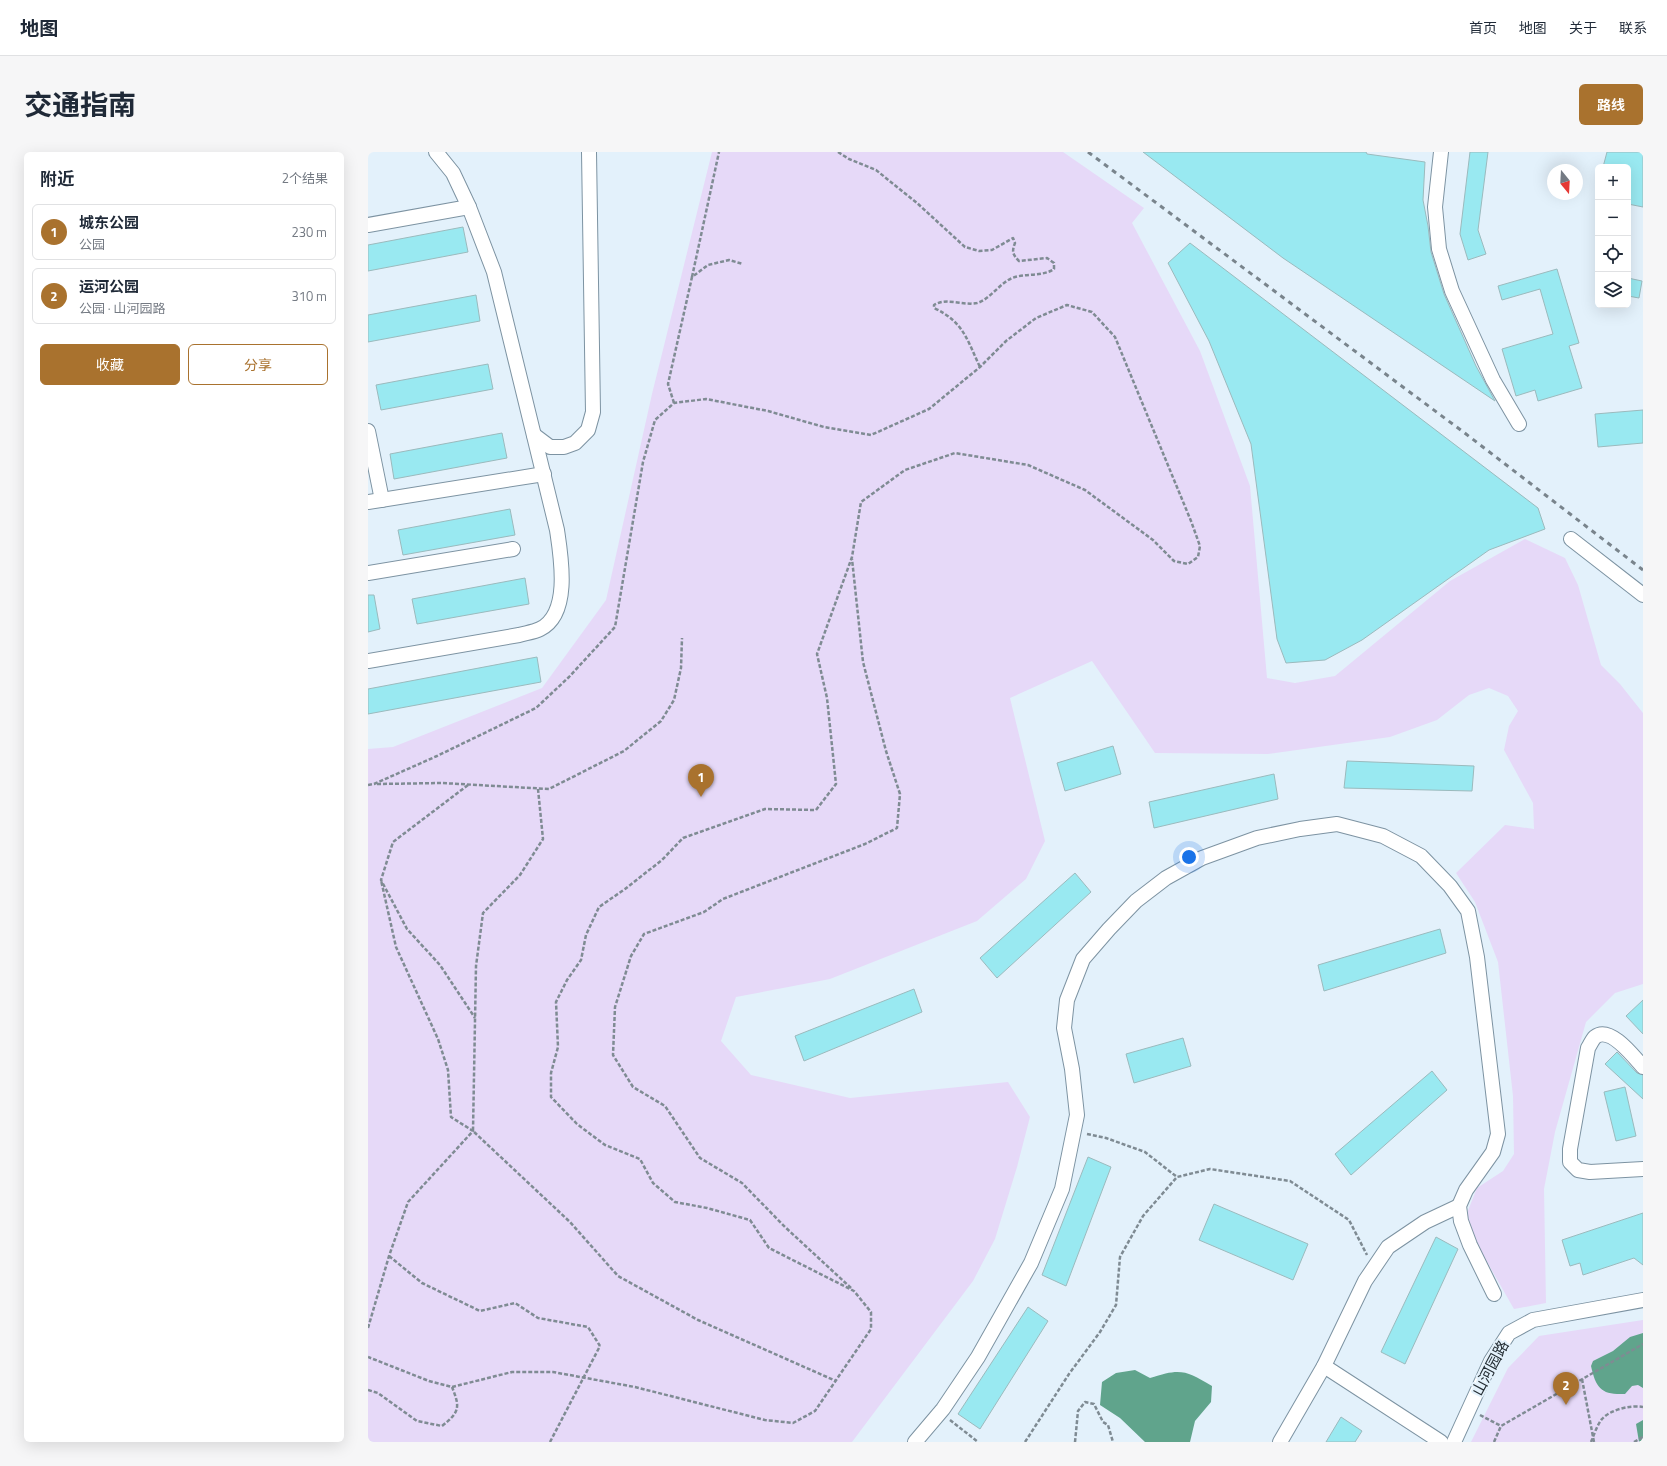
<!DOCTYPE html>
<html lang="zh">
<head>
<meta charset="utf-8">
<style>
	:root { --surface:#fff; --page:#f6f6f7; --text:#1f2937; --muted:#747a83; --line:#e0e1e3; --accent:#a9722e }
	body { margin:0; font-family:"Titillium Web","Noto Sans SC",sans-serif; background:var(--page); color:var(--text) }
	.controls { position:absolute; right:12px; top:12px; display:grid; overflow:hidden; border-radius:6px; box-shadow:0 4px 16px #0002 }
	.controls button { width:36px; height:36px; display:grid; place-items:center; padding:0; border:0; border-bottom:1px solid var(--line); background:var(--surface); color:var(--text); font:20px sans-serif }
	.compass { position:absolute; left:1179px; top:12px; width:36px; height:36px; border-radius:50%; background:var(--surface); box-shadow:0 4px 16px #0002; rotate:162deg }
	.you { position:absolute; left:821px; top:705px; width:14px; height:14px; margin:-10px; border:3px solid #fff; border-radius:50%; background:#1a73e8; box-shadow:0 0 0 6px #1a73e833 }
	.badge { display:grid; place-items:center; width:26px; height:26px; border-radius:50%; background:var(--accent); color:#fff; font-size:13px; font-weight:700 }
	.pin { position:absolute; translate:-50% -33px; filter:drop-shadow(0 1px 2px #0008) }
	.pin::after { content:''; position:absolute; top:21px; width:14px; height:12px; background:inherit; clip-path:polygon(0 0,100% 0,50% 100%) }
	.list { margin:0; padding:0; list-style:none }
	h2 { display:flex; justify-content:space-between; align-items:center; height:52px; margin:0; padding:0 16px; font-size:17px }
	h2 small { font-size:13px; font-weight:400; color:var(--muted) }
	.list li { display:grid; grid-template-columns:26px 1fr auto; gap:12px; align-items:center; box-sizing:border-box; height:56px; margin:0 8px 8px; padding:0 8px; border:1px solid var(--line); border-radius:6px }
	.list b { display:block; font-size:15px; white-space:nowrap }
	.list p { margin:0; font-size:13px; white-space:nowrap; color:var(--muted) }
	.list em { font-size:13px; font-style:normal; color:var(--muted) }
	.actions { display:flex; gap:8px; padding:12px 16px }
	.actions a { flex:1; padding:9px 0; border:1px solid var(--accent); border-radius:6px; text-align:center; font-size:14px; color:var(--accent) }
	.actions .main { background:var(--accent); color:#fff }
	.icon { flex:none; width:22px; height:22px; fill:none; stroke:currentColor; stroke-width:2; stroke-linecap:round; stroke-linejoin:round }
	.map { position:relative; flex:none; width:1275px; height:1290px; overflow:hidden; border-radius:6px }
	header { display:flex; align-items:center; gap:24px; box-sizing:border-box; height:56px; padding:0 20px; background:var(--surface); border-bottom:1px solid var(--line) }
	header strong { font-size:19px }
	nav { display:flex; gap:22px; margin-inline-start:auto; font-size:14px }
	.intro { display:flex; align-items:center; justify-content:space-between; box-sizing:border-box; height:96px; padding:0 24px }
	h1 { margin:0; font-size:28px }
	.button { padding:10px 18px; border-radius:6px; background:var(--accent); color:#fff; font-size:14px; font-weight:700 }
	main { display:flex; gap:24px; padding:0 24px }
	aside { flex:1; background:var(--surface); border-radius:6px; box-shadow:0 4px 16px #0002 }
	.map>svg:first-child { display:block }
</style>
</head>
<body>
<header>
<strong>地图</strong>
<nav><a>首页</a><a>地图</a><a>关于</a><a>联系</a></nav>
</header>
<div class="intro"><h1>交通指南</h1><a class="button">路线</a></div>
<main>
<aside>
<h2>附近<small>2个结果</small></h2>
<ul class="list">
<li><span class="badge">1</span><div><b>城东公园</b><p>公园</p></div><em>230 m</em></li>
<li><span class="badge">2</span><div><b>运河公园</b><p>公园 · 山河园路</p></div><em>310 m</em></li>
</ul>
<div class="actions"><a class="main">收藏</a><a>分享</a></div>
</aside>
<div class="map">
<svg width="1275" height="1290" viewBox="0 0 1275 1290">
	<rect width="100%" height="100%" fill="#e3f1fb"/>
	<g fill="#e6d9f8">
		<path d="M344,0H695L776,56L764,71L832,199L882,334L899,526L927,531L967,524L1082,429L1157,387L1197,406L1210,433L1233,513L1252,532L1275,561V832L1247,841L1218,870L1187,980L1176,1037L1178,1151L1146,1157L1107,1089L1099,1061L1109,1036L1135,1019L1146,1002L1145,944L1130,810L1107,750L1088,721L1137,673L1166,677L1165,651L1136,598L1141,574L1150,559L1140,544L1121,536L1101,543L1069,568L1022,585L900,602L787,601L724,509L642,546L677,689L658,727L609,769L462,827L368,845L353,889L383,923L482,946L640,930L662,965L649,1015L627,1087L605,1129L484,1290H0V597L25,595L174,536L238,448L284,242Z"/>
		<path d="M1275,1168V1290H1103L1140,1216L1171,1184Z"/>
	</g>
	<g fill="#60a48c">
		<path d="M1275,1181V1236L1270,1233L1264,1234L1257,1242C1234,1243 1228,1237 1223,1214L1225,1209L1245,1199L1262,1185Z"/>
		<path d="M767,1218L782,1226C812,1216 818,1218 844,1234L843,1250L827,1269L822,1290H777L752,1266L732,1253L734,1230L748,1221Z"/>
		<path d="M1275,1268V1290H1271L1268,1272Z"/>
	</g>
	<g fill="#99e9f1" stroke="#9bbabd">
		<path d="M775,0H998L999,2L1057,10L1055,48L1060,74L1063,100L1076,142L1108,214L1127,249L915,106Z"/>
		<path d="M1102,0H1120L1110,78L1118,102L1100,108L1092,82Z"/>
		<path d="M1239,0H1275V55L1260,52V15H1235Z"/>
		<path d="M95,75L100,100L0,119V93Z"/>
		<path d="M822,91L1170,356L1177,377L1121,398L994,488L957,508L918,511L909,487L883,292L841,189L800,111Z"/>
		<path d="M1189,117L1211,191L1201,194L1214,236L1170,249L1167,238L1148,244L1134,197L1185,182L1172,137L1134,148L1130,134Z"/>
		<path d="M1260,126L1274,129L1271,146L1260,144Z"/>
		<path d="M108,143L112,169L0,190V163Z"/>
		<path d="M120,212L125,237L13,258L8,233Z"/>
		<path d="M1275,258V291L1230,295L1227,262Z"/>
		<path d="M134,281L139,306L26,327L22,302Z"/>
		<path d="M142,357L147,383L35,403L30,378Z"/>
		<path d="M157,426L161,452L49,472L44,447Z"/>
		<path d="M0,443H6L12,477L0,480Z"/>
		<path d="M169,505L173,530L0,562V537Z"/>
		<path d="M745,594L753,622L697,639L689,611Z"/>
		<path d="M979,609L1106,614L1104,639L976,636Z"/>
		<path d="M906,622L910,647L786,676L781,650Z"/>
		<path d="M707,721L723,740L629,826L612,806Z"/>
		<path d="M1072,777L1078,801L956,839L950,813Z"/>
		<path d="M546,837L554,860L436,909L427,884Z"/>
		<path d="M1275,848V882L1258,864Z"/>
		<path d="M815,886L823,914L766,931L758,902Z"/>
		<path d="M1249,900L1269,921L1275,923V947L1237,912Z"/>
		<path d="M1064,919L1079,938L983,1023L967,1002Z"/>
		<path d="M1257,935L1268,984L1248,989L1236,940Z"/>
		<path d="M720,1005L743,1015L698,1134L674,1123Z"/>
		<path d="M846,1052L940,1092L925,1128L831,1088Z"/>
		<path d="M1275,1061V1113L1266,1106L1215,1123L1212,1111L1202,1114L1194,1088Z"/>
		<path d="M1068,1085L1090,1097L1037,1212L1013,1200Z"/>
		<path d="M660,1155L680,1169L612,1277L590,1262Z"/>
		<path d="M973,1265L994,1279L987,1290H958Z"/>
	</g>
	<g fill="none" stroke-linecap="round" stroke-linejoin="round">
		<g stroke="#7d93a2" stroke-width="16">
			<g id="minor">
				<path d="M1073,0L1067,55L1071,97L1084,139L1125,228L1151,272"/>
				<path d="M0,73L101,55"/>
				<path d="M0,279L14,348"/>
				<path d="M166,283L182,295H196L207,291L220,278L225,260L221,0"/>
				<path d="M0,350L176,322"/>
				<path d="M1203,387L1275,443"/>
				<path d="M0,421L145,397"/>
				<path d="M0,509L151,483C158,481 166,480 172,477C203,462 193,405 189,378L126,120L101,55L85,21L68,0"/>
				<path d="M1275,915C1266,905 1242,873 1227,885C1224,888 1222,893 1220,896L1202,997V1010L1210,1018L1222,1020L1275,1017"/>
				<path d="M956,1214L1073,1290"/>
				<path d="M547,1290L575,1257L610,1205L663,1111L694,1037L709,963L704,917L696,876L699,848L715,807L741,777L768,749L798,726L834,706L889,686L932,677L969,672L1015,684L1053,704L1082,734L1100,759L1109,805L1130,982L1125,1000L1098,1038L1091,1054L1093,1069L1102,1093L1126,1142"/>
				<path d="M912,1290L956,1214L997,1129L1020,1095L1057,1070L1091,1054"/>
				<path d="M1086,1290L1123,1209L1141,1181L1165,1168L1275,1148"/>
			</g>
		</g>
		<g stroke="#7f8b93" stroke-width="2.5" stroke-dasharray="4 2" stroke-linecap="butt">
			<path d="M470,0L481,7L508,18L549,51L597,95L611,99L624,98L645,86L647,91C644,99 644,102 651,109L679,106L686,111V117C674,125 657,121 644,126C631,132 621,148 609,151C595,154 579,145 566,153V156C596,170 599,188 612,215"/>
			<path d="M324,125L351,0"/>
			<path d="M306,251L300,232L324,125L340,113L361,108L375,112"/>
			<path d="M9,632L74,631L181,637L256,599L293,569L306,548L313,516L314,486"/>
			<path d="M0,633L6,632L69,604L168,556L201,525L247,475L275,310L287,268L306,251L338,247L400,259L456,275L503,283L561,257L612,215L638,189L668,166L699,153L724,160L747,185L823,369L832,394L830,405L820,412L806,409L785,388L717,338L660,313L587,301L537,318L493,350L484,405L449,502L459,546L468,632L448,658L397,657L315,686L294,708L257,737L231,755L218,783L213,808L199,828L188,850L190,895L183,921V945L209,972L237,993L272,1007L285,1031L307,1050L339,1056L382,1068L401,1096L486,1139L503,1160V1177L447,1259L425,1271L397,1268L267,1235L185,1220H144L84,1235L61,1229L0,1205"/>
			<path d="M100,633L25,690L13,728L39,777L72,813L107,866"/>
			<path d="M170,637L175,687L152,723L115,761L108,814L105,979L202,1070L250,1124L330,1168L468,1229"/>
			<path d="M719,982L738,986L777,1000L809,1025"/>
			<path d="M21,1104L54,1131L112,1159L147,1151L170,1166L220,1175L232,1194"/>
			<path d="M483,1136L417,1075L374,1031L332,1006L297,954L265,935L245,903L247,855L263,804L276,782L336,760L355,747L497,692L529,676L532,642L518,599L495,510L484,407"/>
			<path d="M0,1176L21,1104L40,1050L105,979L83,965L80,918L70,887L28,795L13,728"/>
			<path d="M1214,1227L1226,1290"/>
			<path d="M0,1238L10,1241L49,1269L74,1274C92,1260 92,1255 84,1235"/>
			<path d="M1112,1263L1133,1274"/>
			<path d="M582,1268L610,1290"/>
			<path d="M657,1290L701,1222L732,1180L748,1153L752,1105L775,1064L809,1025L842,1017L922,1029L981,1068L999,1103"/>
			<path d="M707,1290L710,1259L717,1250L726,1252L735,1270L740,1273L745,1290"/>
			<path d="M1126,1290L1133,1274L1275,1192"/>
			<path d="M1266,1290L1275,1285"/>
		</g>
		<use href="#minor" stroke="#fff" stroke-width="14"/>
		<path stroke="#79848c" stroke-width="3" stroke-dasharray="5 5" stroke-linecap="butt" d="M720,0L1098,282L1275,418"/>
		<g stroke="#7f8b93" stroke-width="2.5" stroke-dasharray="4 2" stroke-linecap="butt">
			<path d="M182,1290L232,1194"/>
			<path d="M1223,1290C1226,1283 1229,1273 1234,1267C1243,1257 1263,1253 1275,1255"/>
		</g>
	</g>
	<g text-anchor="middle" dominant-baseline="central" stroke-width="4" stroke-linejoin="round" paint-order="stroke">
		<g font-size="15" fill="#232c32" stroke="#e3f1fb">
			<text transform="translate(1122 1216) rotate(-62)">山河园路</text>
		</g>
	</g>
</svg>
<div class="controls">
<button>+</button>
<button>−</button>
<button><svg class="icon" aria-label="locate" viewBox="0 0 24 24"><circle cx="12" cy="12" r="6"/><path d="M12 2v4M12 18v4M2 12h4M18 12h4"/></svg></button>
<button><svg class="icon" aria-label="layers" viewBox="0 0 24 24"><path d="M12 4l9 5-9 5-9-5zM3 14l9 5 9-5"/></svg></button>
</div>
<svg class="compass" viewBox="-18 -18 36 36"><path d="M0-13l5 13h-10z" fill="#e53935"/><path d="M0 13l5-13h-10z" fill="#747a83"/></svg>
<div class="you"></div>
<div class="pin badge" style="left:333px;top:645px">1</div>
<div class="pin badge" style="left:1198px;top:1253px">2</div>
</div>
</main>
</body>
</html>
